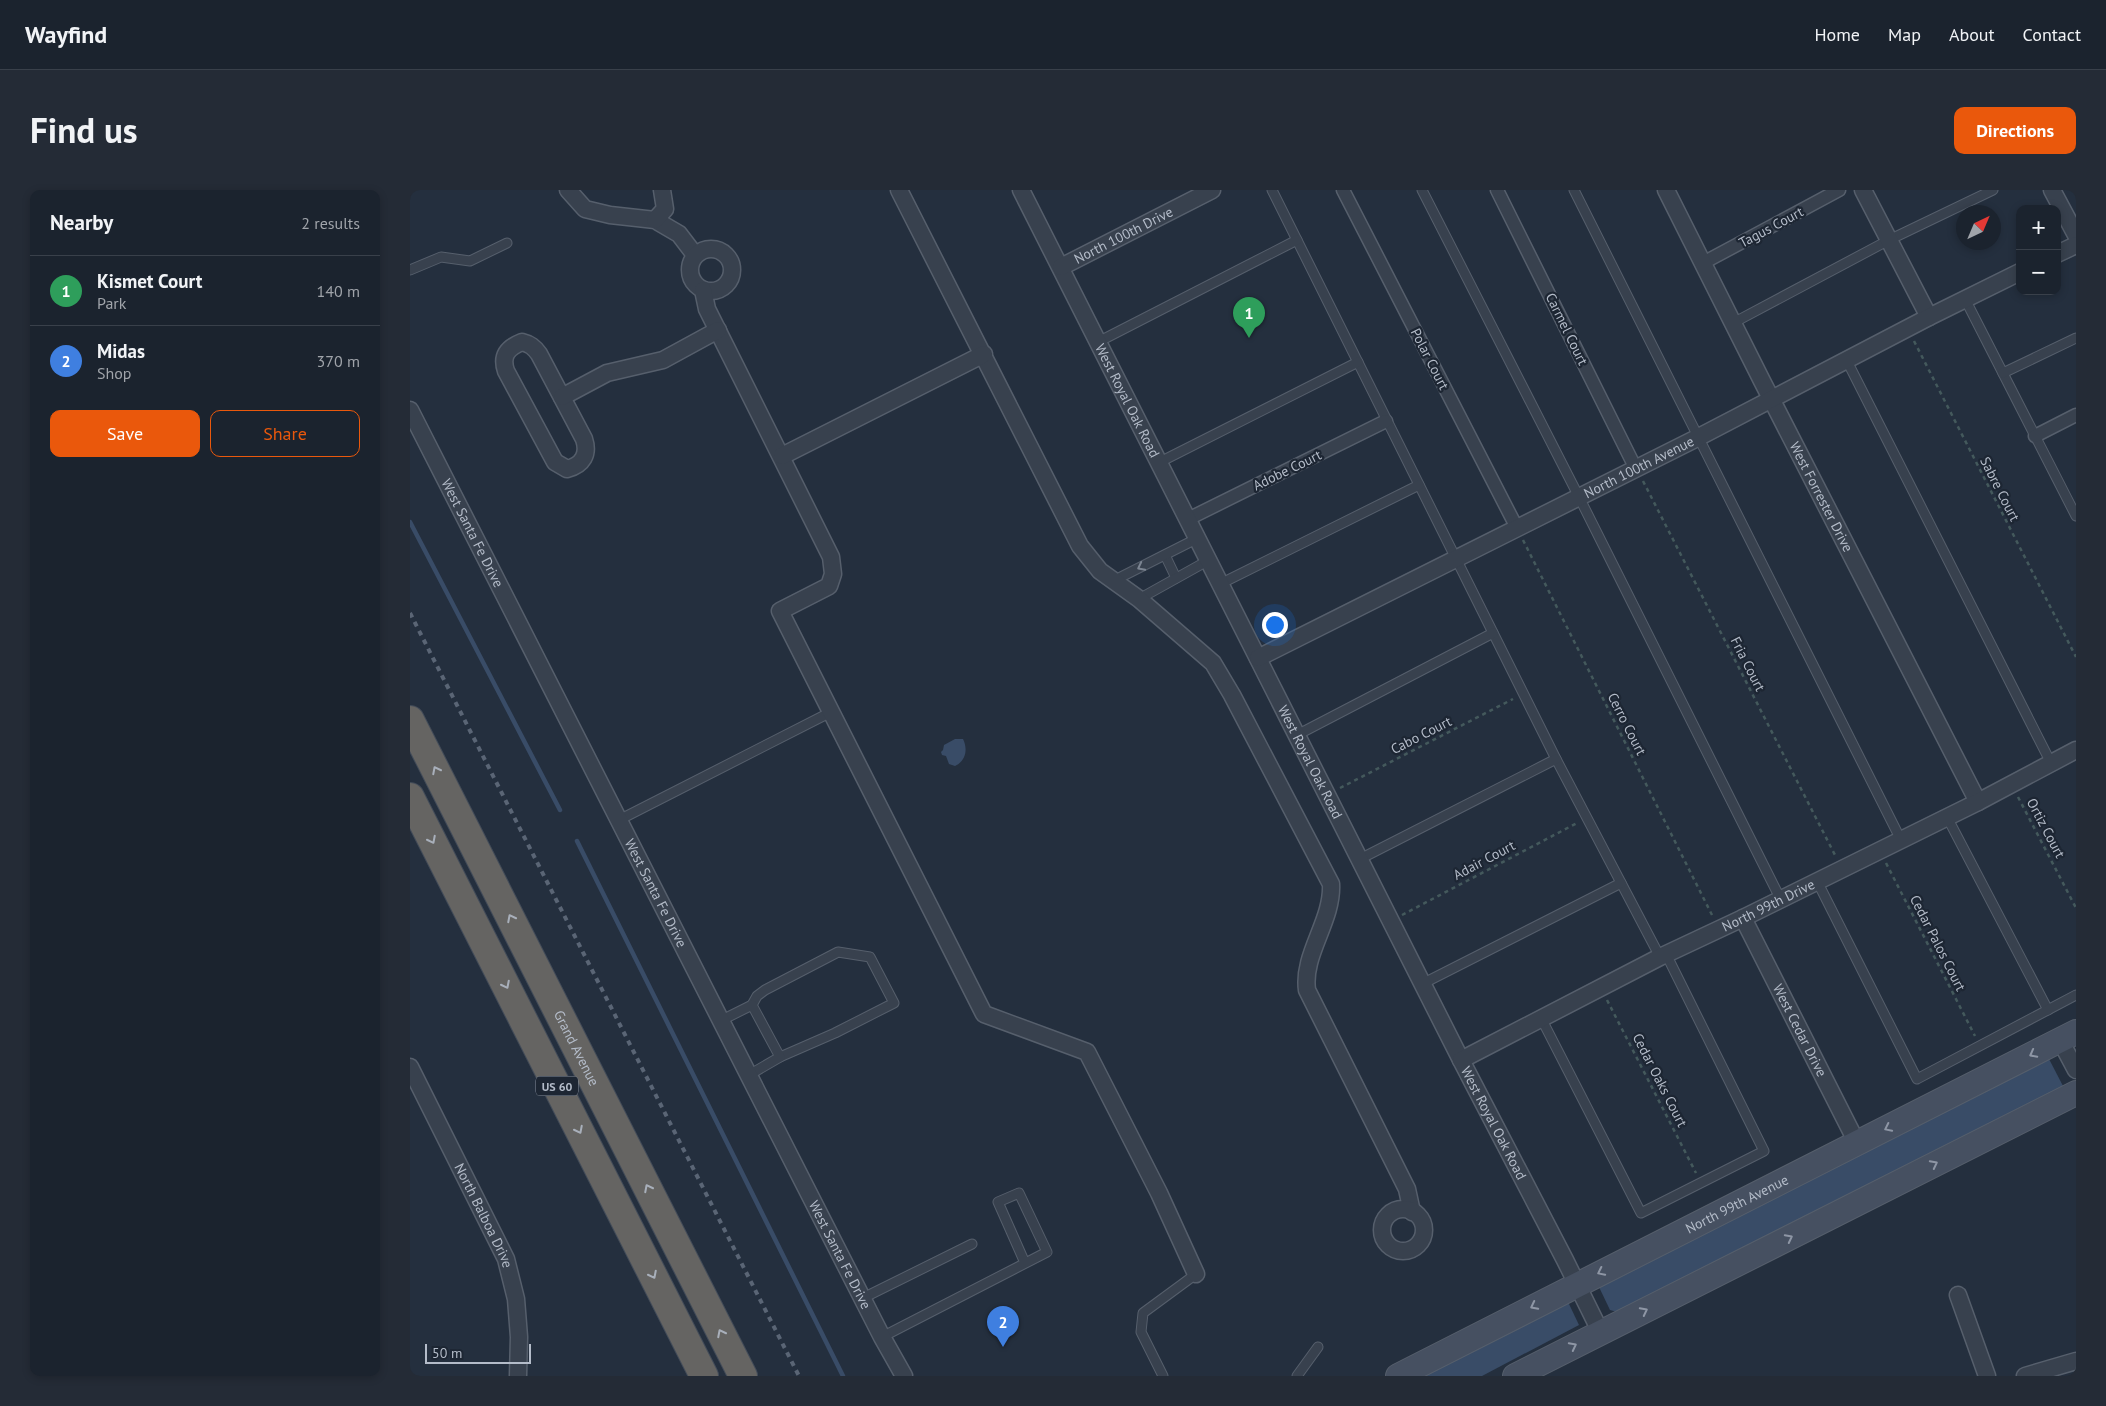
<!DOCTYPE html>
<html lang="en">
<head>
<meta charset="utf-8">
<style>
	:root { --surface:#1b232e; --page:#242b36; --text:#f1f3f6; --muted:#a0a4aa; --line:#39404a; --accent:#ea580c }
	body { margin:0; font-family:"PT Sans",sans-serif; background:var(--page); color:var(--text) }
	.controls { position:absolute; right:15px; top:15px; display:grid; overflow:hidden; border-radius:10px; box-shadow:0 2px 8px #0003 }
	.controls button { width:45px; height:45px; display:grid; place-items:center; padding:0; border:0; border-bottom:1px solid var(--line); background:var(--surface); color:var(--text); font:25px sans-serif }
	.compass { position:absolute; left:1546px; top:15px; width:45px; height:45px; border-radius:50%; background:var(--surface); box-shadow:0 2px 8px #0003; rotate:44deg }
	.scale { position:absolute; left:15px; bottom:12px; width:106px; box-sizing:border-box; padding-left:5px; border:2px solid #b4bcc9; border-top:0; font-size:14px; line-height:18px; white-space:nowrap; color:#b4bcc9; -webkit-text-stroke:4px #1d2633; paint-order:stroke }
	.you { position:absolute; left:864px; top:434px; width:18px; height:18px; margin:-12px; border:4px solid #fff; border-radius:50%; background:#1a73e8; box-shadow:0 0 0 8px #1a73e833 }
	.badge { display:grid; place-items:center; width:32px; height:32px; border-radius:50%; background:var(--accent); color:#fff; font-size:16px; font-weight:700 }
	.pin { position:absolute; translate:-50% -41px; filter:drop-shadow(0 1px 2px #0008) }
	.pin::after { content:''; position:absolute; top:26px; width:18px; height:15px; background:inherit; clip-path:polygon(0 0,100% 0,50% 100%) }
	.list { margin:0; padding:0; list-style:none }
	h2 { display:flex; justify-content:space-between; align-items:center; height:65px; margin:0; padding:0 20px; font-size:21px }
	h2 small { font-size:16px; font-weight:400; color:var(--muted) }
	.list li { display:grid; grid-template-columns:32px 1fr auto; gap:15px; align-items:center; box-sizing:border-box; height:70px; padding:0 20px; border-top:1px solid var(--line) }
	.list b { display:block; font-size:19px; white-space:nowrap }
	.list p { margin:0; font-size:16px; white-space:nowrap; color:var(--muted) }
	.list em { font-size:16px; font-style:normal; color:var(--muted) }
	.actions { display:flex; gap:10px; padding:15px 20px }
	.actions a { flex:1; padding:11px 0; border:1px solid var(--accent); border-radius:10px; text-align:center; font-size:18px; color:var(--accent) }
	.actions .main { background:var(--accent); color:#fff }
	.map { position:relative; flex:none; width:1666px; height:1186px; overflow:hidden; border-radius:10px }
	header { display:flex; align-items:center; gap:30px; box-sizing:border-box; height:70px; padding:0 25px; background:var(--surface); border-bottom:1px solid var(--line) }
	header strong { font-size:24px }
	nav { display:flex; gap:28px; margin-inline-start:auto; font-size:18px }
	.intro { display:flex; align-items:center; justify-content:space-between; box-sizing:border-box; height:120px; padding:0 30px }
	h1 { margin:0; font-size:35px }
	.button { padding:12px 22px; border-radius:10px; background:var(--accent); color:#fff; font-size:18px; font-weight:700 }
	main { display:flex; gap:30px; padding:0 30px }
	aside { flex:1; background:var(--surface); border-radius:10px; box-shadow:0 2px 8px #0003 }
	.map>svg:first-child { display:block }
</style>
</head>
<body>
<header>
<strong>Wayfind</strong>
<nav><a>Home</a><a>Map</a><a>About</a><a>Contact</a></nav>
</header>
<div class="intro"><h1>Find us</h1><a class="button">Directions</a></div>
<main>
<aside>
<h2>Nearby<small>2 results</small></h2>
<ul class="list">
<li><span class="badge" style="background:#2e9e5b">1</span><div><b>Kismet Court</b><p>Park</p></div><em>140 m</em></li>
<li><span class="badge" style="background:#3f7fe0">2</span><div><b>Midas</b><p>Shop</p></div><em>370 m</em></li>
</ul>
<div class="actions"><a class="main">Save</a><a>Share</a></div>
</aside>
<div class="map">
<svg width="1666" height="1186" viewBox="0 0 1666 1186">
	<rect width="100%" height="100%" fill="#242f3e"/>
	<g fill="#394c67">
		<path d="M545,549H553C558,559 556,571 545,576L539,574L536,566L532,565L531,562L533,560L534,555Z"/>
		<path d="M1636,867L1639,869L1653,896L1207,1122L1200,1120L1189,1097Z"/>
		<path d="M1154,1111L1159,1114L1169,1135L1072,1186H1009Z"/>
	</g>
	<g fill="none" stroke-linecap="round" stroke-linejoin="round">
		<g stroke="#394c67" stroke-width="4.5">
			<path d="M0,332L150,620"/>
			<path d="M167,651L433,1186"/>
		</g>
		<g stroke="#565f6c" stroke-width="11">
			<g id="service">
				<path d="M862,0L1146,569L1250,767"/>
				<path d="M1012,0L1169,307L1371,710"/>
				<path d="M1164,0L1491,650"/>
				<path d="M0,80L31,67L60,71L97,53"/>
				<path d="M1555,109L1666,326"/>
				<path d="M1323,133L1479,50L1583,0"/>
				<path d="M688,152L887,50"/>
				<path d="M1437,171L1641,573"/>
				<path d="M1593,183L1666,148"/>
				<path d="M750,272L948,172"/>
				<path d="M755,365L766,388"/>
				<path d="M705,390L788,348"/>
				<path d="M810,394L1009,295"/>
				<path d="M729,409L799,370"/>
				<path d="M887,545L1083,443"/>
				<path d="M1537,627L1638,820"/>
				<path d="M209,630L421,522"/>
				<path d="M950,669L1146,569"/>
				<path d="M1407,691L1507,889L1666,805"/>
				<path d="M1012,794L1211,693"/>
				<path d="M342,815L347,806L355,800L428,762L460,767L484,813L425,843L370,867"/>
				<path d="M1131,828L1231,1023L1354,961L1256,764"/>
				<path d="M312,830L342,815L370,867L339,885"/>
				<path d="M453,1108L562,1054"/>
				<path d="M472,1147L637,1062L609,1003L588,1012L615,1073"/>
				<path d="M753,1186L731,1142L733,1123L786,1084"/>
				<path d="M887,1186L908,1157"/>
			</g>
		</g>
		<g stroke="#565f6c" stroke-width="15">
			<g id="pedestrian">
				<path d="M933,0L1107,338"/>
				<path d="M1087,0L1226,279"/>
				<path d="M1293,73L1429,0"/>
				<path d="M1625,246L1666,225"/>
				<path d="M778,329L976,231"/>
			</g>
		</g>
		<g stroke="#565f6c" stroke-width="19">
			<g id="minor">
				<path d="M158,0L175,19L200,25L245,30L269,44L285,65"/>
				<path d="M489,0L670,356L690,381L729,409L803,473L822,505L921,694C923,731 892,764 897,800L997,999L1002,1022"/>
				<path id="s1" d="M611,0L1051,870L1155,1070L1191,1143"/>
				<path id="s2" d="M1256,0L1352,191L1568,612"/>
				<path d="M1453,0L1519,127"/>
				<path d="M1642,0L1666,45"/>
				<path d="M245,30L255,19L252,0"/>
				<circle cx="301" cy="80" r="21"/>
				<path d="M1647,64L1666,55"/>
				<path id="s3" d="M651,77L802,0"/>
				<path d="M293,100L297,119L421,367L423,384L419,396L370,421L574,824L677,862L749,1003L786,1084"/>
				<path d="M112,152C120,154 124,157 129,164L174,249C179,264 173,275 157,279L145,272L96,181C91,166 97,158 112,152Z"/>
				<path d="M152,207L197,183L253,170L308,140"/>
				<path id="s4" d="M0,220L472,1147L494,1186"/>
				<path d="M372,266L574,164"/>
				<path id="s5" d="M848,468L1287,248L1519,127L1610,82"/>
				<path id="s6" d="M1333,728L1447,953"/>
				<path d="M1650,850L1666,880"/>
				<path id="s7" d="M1051,870L1250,767L1333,728L1568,612L1666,560"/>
				<path id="s8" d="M0,877L96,1069L106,1109L109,1147L108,1186"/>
				<circle cx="993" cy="1040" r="21"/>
				<path d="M1548,1105L1577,1186"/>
				<path d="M1615,1186L1666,1171"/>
			</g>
		</g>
		<g stroke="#565f6c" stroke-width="26">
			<g id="secondary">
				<path id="s9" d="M988,1186L1666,842"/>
				<path d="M1105,1186L1666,903"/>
			</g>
		</g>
		<g stroke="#434c59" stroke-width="30">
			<g id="trunk">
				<path id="s10" d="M0,530L333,1186"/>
				<path d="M0,607L294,1186"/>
			</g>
		</g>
		<g stroke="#44595c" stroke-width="2.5" stroke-dasharray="4 4" stroke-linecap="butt">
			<path d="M1504,151L1666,467"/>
			<path d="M1233,291L1426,667"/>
			<path d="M1113,350L1303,727"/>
			<path d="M930,598L1103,509"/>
			<path d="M1608,607L1666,718"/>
			<path d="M1476,673L1565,846"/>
			<path d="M992,725L1167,633"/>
			<path d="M1197,810L1286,983"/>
		</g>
		<use href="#service" stroke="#38414e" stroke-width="9"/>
		<use href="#pedestrian" stroke="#38414e" stroke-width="12"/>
		<use href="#minor" stroke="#38414e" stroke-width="16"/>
		<use href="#secondary" stroke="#465061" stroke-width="24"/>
		<use href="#trunk" stroke="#656462" stroke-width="28"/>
		<path stroke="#5a6575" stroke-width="4" stroke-dasharray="5 5" stroke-linecap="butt" d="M0,423L389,1186"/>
	</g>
	<defs><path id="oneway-chevron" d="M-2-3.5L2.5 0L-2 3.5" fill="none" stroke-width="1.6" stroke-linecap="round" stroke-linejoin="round" transform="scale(1.25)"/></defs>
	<use stroke="#7c8592" href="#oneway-chevron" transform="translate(731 377) rotate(153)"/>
	<g stroke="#a8afba">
		<use href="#oneway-chevron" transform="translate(26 580) rotate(-117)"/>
		<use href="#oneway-chevron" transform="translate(22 650) rotate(63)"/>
		<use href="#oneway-chevron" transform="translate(101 728) rotate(-117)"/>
		<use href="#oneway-chevron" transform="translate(96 795) rotate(63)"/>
		<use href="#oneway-chevron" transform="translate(169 940) rotate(63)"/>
		<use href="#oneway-chevron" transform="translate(238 998) rotate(-117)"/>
		<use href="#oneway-chevron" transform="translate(243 1085) rotate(63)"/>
		<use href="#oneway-chevron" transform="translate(311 1143) rotate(-117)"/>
	</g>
	<g stroke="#8e96a5">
		<use href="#oneway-chevron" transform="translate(1623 864) rotate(152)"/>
		<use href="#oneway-chevron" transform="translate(1478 938) rotate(154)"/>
		<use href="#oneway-chevron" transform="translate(1524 974) rotate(-27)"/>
		<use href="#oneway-chevron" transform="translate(1379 1048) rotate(-27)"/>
		<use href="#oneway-chevron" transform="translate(1191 1082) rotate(154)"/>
		<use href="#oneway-chevron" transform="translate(1124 1116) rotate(153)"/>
		<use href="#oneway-chevron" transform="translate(1234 1121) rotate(-27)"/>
		<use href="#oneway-chevron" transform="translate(1163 1156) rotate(-27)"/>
	</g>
	<g text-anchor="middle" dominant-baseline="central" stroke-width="4.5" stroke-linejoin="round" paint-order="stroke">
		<rect fill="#1d2633" stroke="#878f9c" stroke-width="1" x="126" y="886.5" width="42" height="19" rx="4"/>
		<g font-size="12" font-weight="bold" fill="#b4bcc9">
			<text x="147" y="896">US 60</text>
		</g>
		<g font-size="14" fill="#b4bcc9" stroke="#1d2633">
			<text transform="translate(1361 37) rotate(-28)">Tagus Court</text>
			<text stroke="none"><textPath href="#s3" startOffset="70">North 100th Drive</textPath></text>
			<text transform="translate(1157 139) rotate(64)">Carmel Court</text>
			<text transform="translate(1020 169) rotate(63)">Polar Court</text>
			<text stroke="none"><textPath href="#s1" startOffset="236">West Royal Oak Road</textPath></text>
			<text stroke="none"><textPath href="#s5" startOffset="426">North 100th Avenue</textPath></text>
			<text transform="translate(877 280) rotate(-26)">Adobe Court</text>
			<text transform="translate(1590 299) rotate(63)">Sabre Court</text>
			<text stroke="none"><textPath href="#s2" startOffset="344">West Forrester Drive</textPath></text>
			<text stroke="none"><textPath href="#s4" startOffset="138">West Santa Fe Drive</textPath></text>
			<text transform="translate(1338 474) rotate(63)">Fria Court</text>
			<text transform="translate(1217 534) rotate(63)">Cerro Court</text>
			<text transform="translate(1011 545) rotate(-27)">Cabo Court</text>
			<text stroke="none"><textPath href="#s1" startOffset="641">West Royal Oak Road</textPath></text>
			<text transform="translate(1636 638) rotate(62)">Ortiz Court</text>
			<text transform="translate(1074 670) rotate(-28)">Adair Court</text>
			<text stroke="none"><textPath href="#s4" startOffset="542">West Santa Fe Drive</textPath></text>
			<text stroke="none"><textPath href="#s7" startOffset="344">North 99th Drive</textPath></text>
			<text transform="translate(1528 753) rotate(63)">Cedar Palos Court</text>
			<text stroke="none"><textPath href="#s6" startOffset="126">West Cedar Drive</textPath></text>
			<text stroke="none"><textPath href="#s10" startOffset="368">Grand Avenue</textPath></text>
			<text transform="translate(1250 890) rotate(63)">Cedar Oaks Court</text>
			<text stroke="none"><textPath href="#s1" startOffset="1046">West Royal Oak Road</textPath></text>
			<text stroke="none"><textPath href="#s9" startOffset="380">North 99th Avenue</textPath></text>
			<text stroke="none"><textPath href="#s8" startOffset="166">North Balboa Drive</textPath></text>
			<text stroke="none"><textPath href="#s4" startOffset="948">West Santa Fe Drive</textPath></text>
		</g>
	</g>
</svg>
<div class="controls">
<button>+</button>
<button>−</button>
</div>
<svg class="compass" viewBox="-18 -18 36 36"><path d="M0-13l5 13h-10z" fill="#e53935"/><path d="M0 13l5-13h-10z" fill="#a0a4aa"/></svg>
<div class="scale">50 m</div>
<div class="you"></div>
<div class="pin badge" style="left:839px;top:148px;background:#2e9e5b">1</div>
<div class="pin badge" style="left:593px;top:1157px;background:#3f7fe0">2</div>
</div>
</main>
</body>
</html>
